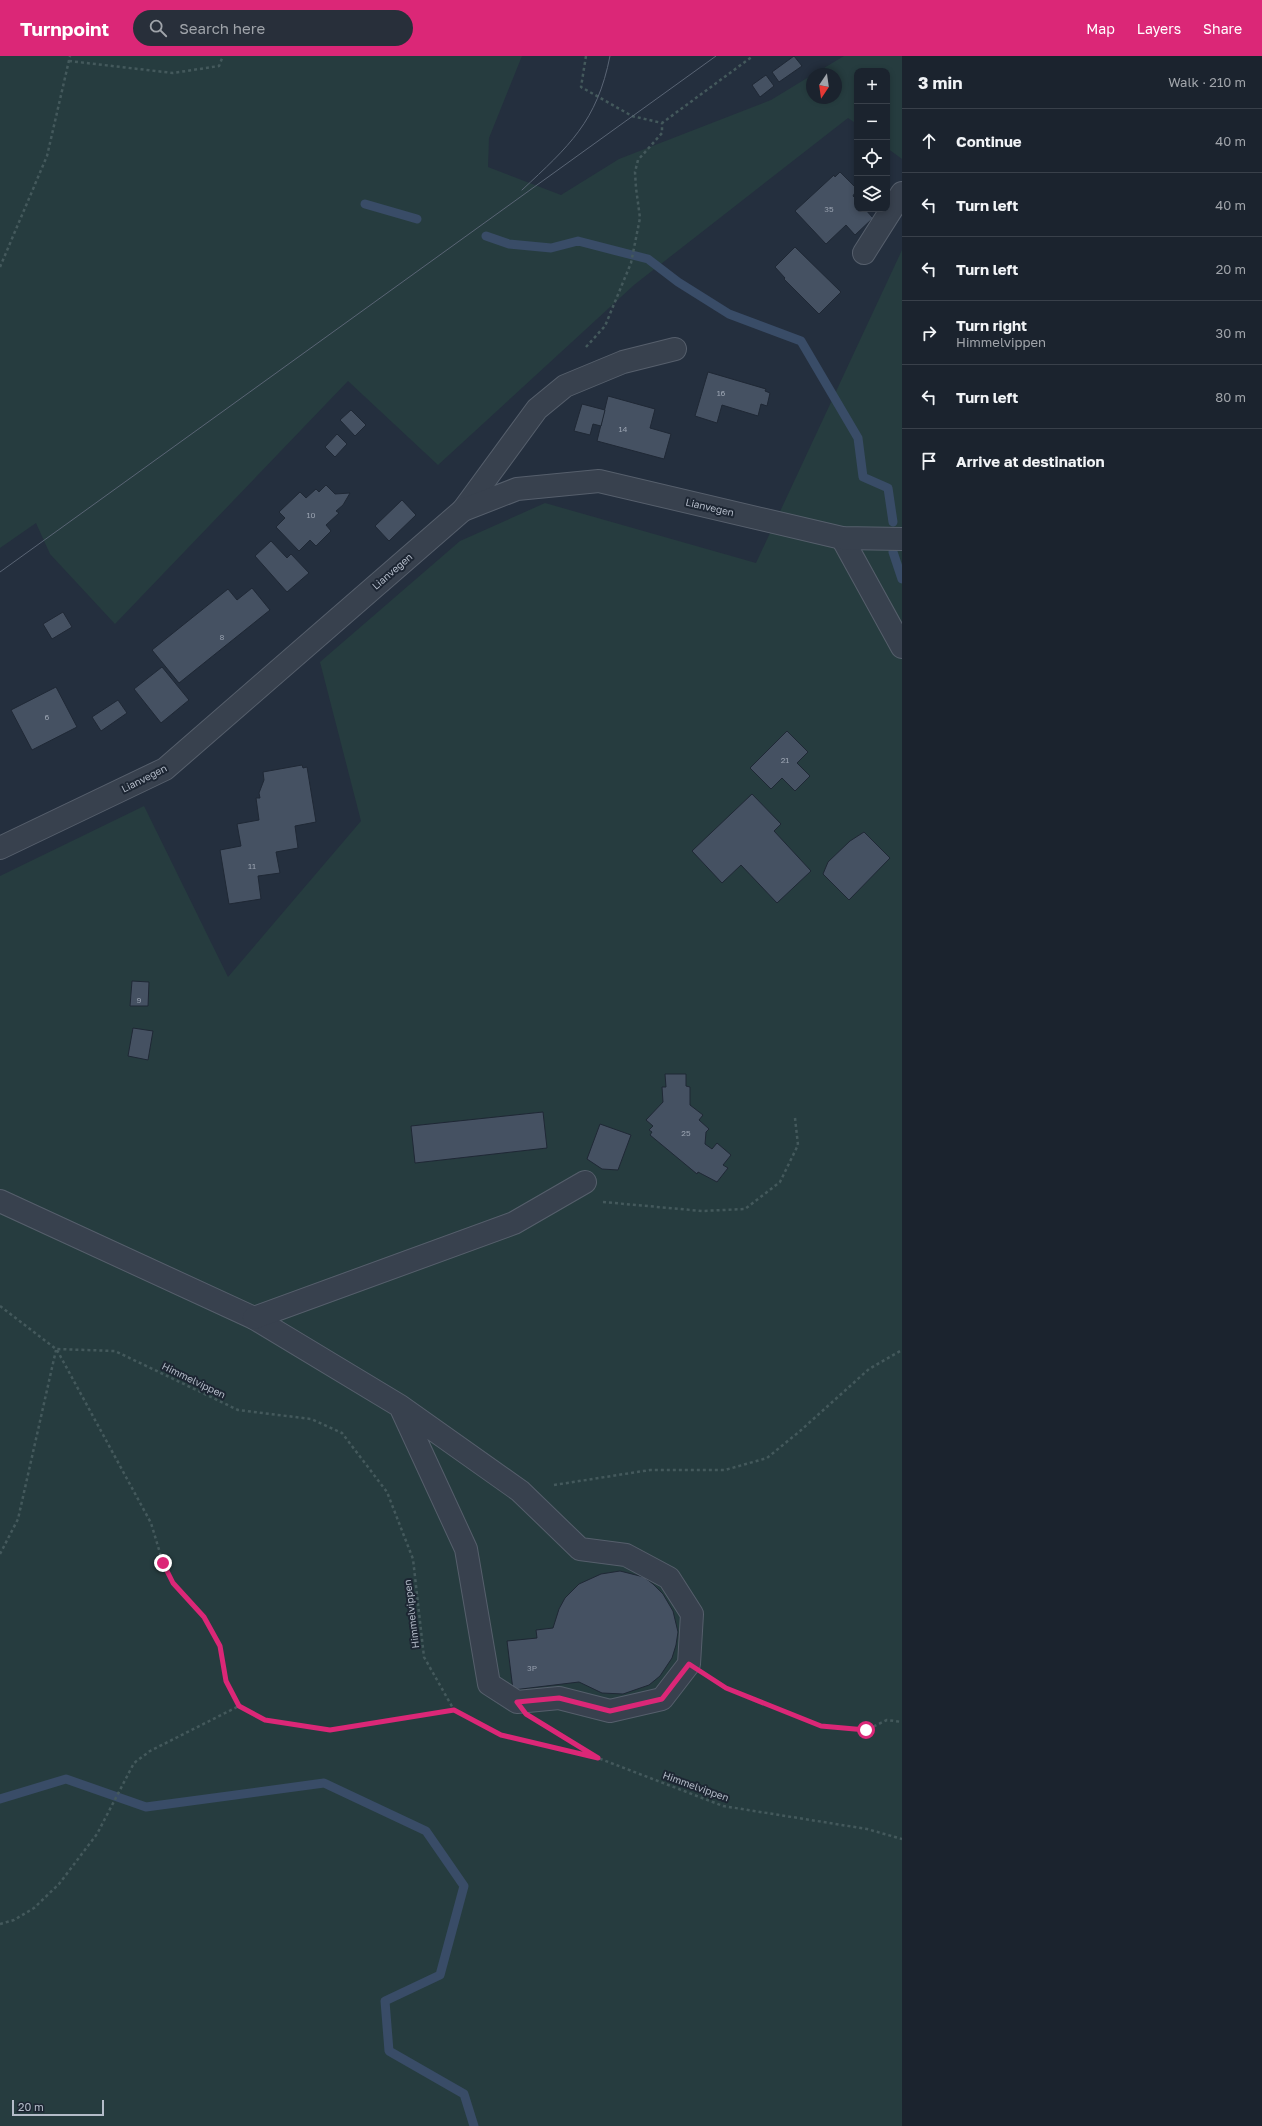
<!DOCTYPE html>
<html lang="en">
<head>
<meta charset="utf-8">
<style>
	:root { --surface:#1b232e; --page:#282f3a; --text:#f1f3f6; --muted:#a0a4aa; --line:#39404a; --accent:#db2777 }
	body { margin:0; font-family:"Golos Text",sans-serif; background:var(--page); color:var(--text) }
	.controls { position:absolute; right:12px; top:12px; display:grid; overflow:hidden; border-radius:8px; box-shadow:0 2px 6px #0003 }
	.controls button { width:36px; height:36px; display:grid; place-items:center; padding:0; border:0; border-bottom:1px solid var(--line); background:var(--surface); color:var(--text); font:20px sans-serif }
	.compass { position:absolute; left:806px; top:12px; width:36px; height:36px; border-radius:50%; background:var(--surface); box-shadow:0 2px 6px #0003; rotate:193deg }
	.scale { position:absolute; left:12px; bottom:10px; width:92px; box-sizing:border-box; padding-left:4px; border:2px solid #b4bcc9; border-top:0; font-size:11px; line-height:14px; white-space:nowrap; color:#b4bcc9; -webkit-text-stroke:3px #1d2633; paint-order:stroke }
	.stop { position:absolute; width:12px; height:12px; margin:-9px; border:3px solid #db2777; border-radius:50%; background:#fff }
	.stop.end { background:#db2777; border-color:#fff; box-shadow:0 1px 4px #0008 }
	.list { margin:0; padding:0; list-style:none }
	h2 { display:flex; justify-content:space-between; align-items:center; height:52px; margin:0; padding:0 16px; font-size:17px }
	h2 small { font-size:13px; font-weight:400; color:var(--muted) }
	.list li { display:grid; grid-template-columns:26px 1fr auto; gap:12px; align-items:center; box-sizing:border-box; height:64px; padding:0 16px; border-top:1px solid var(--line) }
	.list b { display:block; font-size:15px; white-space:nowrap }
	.list p { margin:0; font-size:13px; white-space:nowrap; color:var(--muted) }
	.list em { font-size:13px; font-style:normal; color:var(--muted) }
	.icon { flex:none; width:22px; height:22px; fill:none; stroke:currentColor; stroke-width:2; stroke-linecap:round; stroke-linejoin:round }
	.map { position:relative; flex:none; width:902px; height:2070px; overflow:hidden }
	header { display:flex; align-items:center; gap:24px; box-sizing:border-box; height:56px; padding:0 20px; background:var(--accent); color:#fff }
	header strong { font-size:19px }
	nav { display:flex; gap:22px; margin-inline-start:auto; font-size:14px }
	.search { width:280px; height:36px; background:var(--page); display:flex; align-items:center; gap:10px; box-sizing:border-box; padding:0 14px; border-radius:22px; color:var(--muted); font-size:15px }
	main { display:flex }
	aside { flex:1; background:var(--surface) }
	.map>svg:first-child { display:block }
</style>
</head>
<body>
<header>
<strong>Turnpoint</strong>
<div class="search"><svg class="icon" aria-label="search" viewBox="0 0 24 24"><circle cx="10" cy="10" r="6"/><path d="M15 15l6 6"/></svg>Search here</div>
<nav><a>Map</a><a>Layers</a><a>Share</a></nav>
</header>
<main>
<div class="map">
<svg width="902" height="2070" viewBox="0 0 902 2070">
	<rect width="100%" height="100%" fill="#242f3e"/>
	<g fill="#263c3f">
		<path d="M0,0H522L489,82L488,111L561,139L619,103L771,44L812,19V42H836V18H814L844,0H902V103L887,92V15H857V68L848,62L634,229L438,409L348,325L115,568L50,498L36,467L0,492Z"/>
		<path d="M902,194V2070H0V820L144,750L228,921L361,765L320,606L460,485L545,447L756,507Z"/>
	</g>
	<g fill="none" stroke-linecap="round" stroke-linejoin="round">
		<g stroke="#394c67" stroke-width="9">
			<path d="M365,148L417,163"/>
			<path d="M486,180L509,188L551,192L578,185L648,203L678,226L729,258L801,285L858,382L863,421L888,432L893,466"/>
			<path d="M893,496L902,523"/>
			<path d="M0,1743L66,1723L146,1751L324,1727L426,1775L464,1830L440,1919L385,1945L389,1995L464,2038L474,2070"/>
		</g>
	</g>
	<g fill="#455162" stroke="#1f2835">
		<path d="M794,0L802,10L779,26L772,16Z"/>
		<path d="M766,19L774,30L760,41L752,29Z"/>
		<path d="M840,116L857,133L853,140L857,144V153H865L873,162L855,179L846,169L826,188L795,155L834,119L835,121Z"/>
		<path d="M795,191L841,236L819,258L784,223L785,222L775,211Z"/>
		<path d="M708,316L766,333L765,335L770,337L767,350L761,348L758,360L722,349L717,367L695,360Z"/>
		<path d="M608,340L655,353L650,372L671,378L664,403L597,385Z"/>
		<path d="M582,348L605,354L601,370L593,368L590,379L574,375Z"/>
		<path d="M351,354L366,369L355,380L340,364Z"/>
		<path d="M337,378L347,388L335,401L325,391Z"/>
		<path d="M326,429L335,438L350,437L343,449L336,455L339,457L326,469L331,475L316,490L310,484L299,495L276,471L285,462L279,456L300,436L306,442L316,433L319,436Z"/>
		<path d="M402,444L416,459L389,485L375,470Z"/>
		<path d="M271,485L287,502L291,498L309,517L287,536L255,500Z"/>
		<path d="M252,532L270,554L179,627L152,594L228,533L237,544Z"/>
		<path d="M63,556L72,571L52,583L43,568Z"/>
		<path d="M162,611L189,644L161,667L134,633Z"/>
		<path d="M56,631L77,671L32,694L11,654Z"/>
		<path d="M118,644L127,657L101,675L92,661Z"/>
		<path d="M787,675L808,696L797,707L810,720L795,735L782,722L771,733L750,712Z"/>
		<path d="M302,709L303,712L307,711L316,766L295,770L298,792L276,796L280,817L258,820L261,843L229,848L220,794L241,790L237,768L259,764L256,742H260L259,737L264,724L263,716Z"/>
		<path d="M752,738L781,768L774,775L811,815L777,847L741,809L722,827L692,795Z"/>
		<path d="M864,776L890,802L849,844L823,818L828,806L850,785Z"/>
		<path d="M132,925L149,926L148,950H130Z"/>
		<path d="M133,972L153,975L148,1004L128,1000Z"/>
		<path d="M665,1018H686V1030L690,1031V1049L703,1059L699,1064L709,1073L706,1076L705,1088L712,1093L717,1087L731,1099L723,1109L728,1112L717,1126L698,1116L697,1118L650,1079L652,1076L649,1074L653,1070L646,1064L663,1046L662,1031H666Z"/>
		<path d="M543,1056L547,1092L415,1107L411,1070Z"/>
		<path d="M600,1068L631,1079L618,1114L602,1113L587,1103Z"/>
		<path d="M620,1515L644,1521L653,1528L663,1538L673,1555L678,1576L676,1589L672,1602L660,1620L649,1629L623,1638L602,1637L579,1626L513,1634L507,1585L537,1582L536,1574L553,1572L559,1553L565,1542L579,1528L601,1518Z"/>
	</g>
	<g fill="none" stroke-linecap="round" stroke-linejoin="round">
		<g stroke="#565f6c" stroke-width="24">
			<g id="minor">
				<path d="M864,197L902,137"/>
				<path d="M463,454L537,353L565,330L623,306L675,293"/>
				<path d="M842,482L902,591"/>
				<path d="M0,792L165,713L463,454L517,433L599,425L842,482L902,483"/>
				<path d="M0,1145L254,1262L400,1350L520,1435L580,1493L626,1499L669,1522L692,1558L689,1608L662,1643L610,1655L559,1642L517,1646L489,1628L466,1493L400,1350"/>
				<path d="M254,1262L514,1167L585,1126"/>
			</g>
		</g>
		<g stroke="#44595c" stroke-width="2.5" stroke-dasharray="3 3" stroke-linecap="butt">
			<path d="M586,0L581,31L632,60L662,67L753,0"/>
			<path d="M69,5L173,17L219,10L223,0"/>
			<path d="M0,211L47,100L70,0"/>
			<path d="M586,291L605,270L631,207L640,162L636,132L635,116L638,104L662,77V67"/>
			<path d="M603,1146L702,1155L745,1153L780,1126L798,1089L795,1062"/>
			<path d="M0,1250L56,1293L115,1295L238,1354L311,1363L342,1377L387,1436L413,1503L424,1601L454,1654L501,1679L598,1702L723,1750L867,1773L902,1783"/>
			<path d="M57,1294L151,1467L163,1507L173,1527L204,1561L220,1590L226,1625L239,1650L265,1664L331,1674L454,1654"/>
			<path d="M554,1429L650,1414H725L767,1402L800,1375L869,1313L902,1294"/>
			<path d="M0,1498L18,1463L56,1294"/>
			<path d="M711,1622L726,1632L821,1670L866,1674L887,1664L902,1666"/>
			<path d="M547,1671L596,1701"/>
			<path d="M0,1868L14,1864L34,1852L59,1828L97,1778L134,1707L150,1695L239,1650"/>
		</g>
		<use href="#minor" stroke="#38414e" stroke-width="22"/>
		<g stroke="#5a6575" stroke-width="1">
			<path d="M522,134C569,90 597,66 610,0"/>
			<path d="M0,516L716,0"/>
		</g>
	</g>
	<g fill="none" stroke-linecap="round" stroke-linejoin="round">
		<path stroke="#db2777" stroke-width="5" d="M163,1507L173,1527L204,1561L220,1590L226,1625L239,1650L265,1664L330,1674L454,1654L501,1679L598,1702L526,1658L517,1646L559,1642L610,1655L662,1643L689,1608L726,1632L821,1670L866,1674"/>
	</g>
	<g text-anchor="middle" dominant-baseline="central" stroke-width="4" stroke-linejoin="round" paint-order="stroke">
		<g font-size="8" fill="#98a1af">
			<text x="829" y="153">35</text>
			<text x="721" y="337">16</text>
			<text x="623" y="373">14</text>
			<text x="311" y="459">10</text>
			<text x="222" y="581">8</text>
			<text x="47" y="661">6</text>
			<text x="785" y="704">21</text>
			<text x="252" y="810">11</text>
			<text x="139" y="944">9</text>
			<text x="686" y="1077">25</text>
			<text x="532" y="1612">3P</text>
		</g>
		<g font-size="10" fill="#b4bcc9" stroke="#1d2633">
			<text transform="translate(710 451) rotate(13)">Lianvegen</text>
			<text transform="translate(392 515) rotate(-41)">Lianvegen</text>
			<text transform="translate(144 722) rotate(-27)">Lianvegen</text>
			<text transform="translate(194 1324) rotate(26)">Himmelvippen</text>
			<text transform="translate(411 1558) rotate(-97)">Himmelvippen</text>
			<text transform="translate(696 1730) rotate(20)">Himmelvippen</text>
		</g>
	</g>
</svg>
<div class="controls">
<button>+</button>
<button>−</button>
<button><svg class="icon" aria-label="locate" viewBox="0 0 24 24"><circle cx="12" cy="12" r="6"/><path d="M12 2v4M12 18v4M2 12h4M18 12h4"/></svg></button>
<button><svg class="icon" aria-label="layers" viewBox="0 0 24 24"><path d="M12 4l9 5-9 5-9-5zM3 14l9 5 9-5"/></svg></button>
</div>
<svg class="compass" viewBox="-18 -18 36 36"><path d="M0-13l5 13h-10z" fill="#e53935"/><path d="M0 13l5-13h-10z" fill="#a0a4aa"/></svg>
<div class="scale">20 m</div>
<div class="stop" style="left:866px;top:1674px"></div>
<div class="stop end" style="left:163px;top:1507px"></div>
</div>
<aside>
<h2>3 min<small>Walk · 210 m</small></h2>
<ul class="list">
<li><svg class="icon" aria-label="ahead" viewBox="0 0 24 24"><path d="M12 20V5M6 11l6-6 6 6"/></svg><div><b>Continue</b></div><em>40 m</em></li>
<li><svg class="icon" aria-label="left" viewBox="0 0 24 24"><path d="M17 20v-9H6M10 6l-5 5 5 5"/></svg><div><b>Turn left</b></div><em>40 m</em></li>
<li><svg class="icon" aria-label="left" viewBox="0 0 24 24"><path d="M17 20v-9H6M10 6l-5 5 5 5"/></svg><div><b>Turn left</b></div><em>20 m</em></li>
<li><svg class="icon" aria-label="right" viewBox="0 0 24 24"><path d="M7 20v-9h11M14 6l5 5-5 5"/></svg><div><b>Turn right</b><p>Himmelvippen</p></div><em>30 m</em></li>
<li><svg class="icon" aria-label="left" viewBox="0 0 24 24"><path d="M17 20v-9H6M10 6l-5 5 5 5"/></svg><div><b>Turn left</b></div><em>80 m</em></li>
<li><svg class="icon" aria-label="arrive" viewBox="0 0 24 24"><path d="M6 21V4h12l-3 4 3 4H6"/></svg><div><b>Arrive at destination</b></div></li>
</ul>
</aside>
</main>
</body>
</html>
